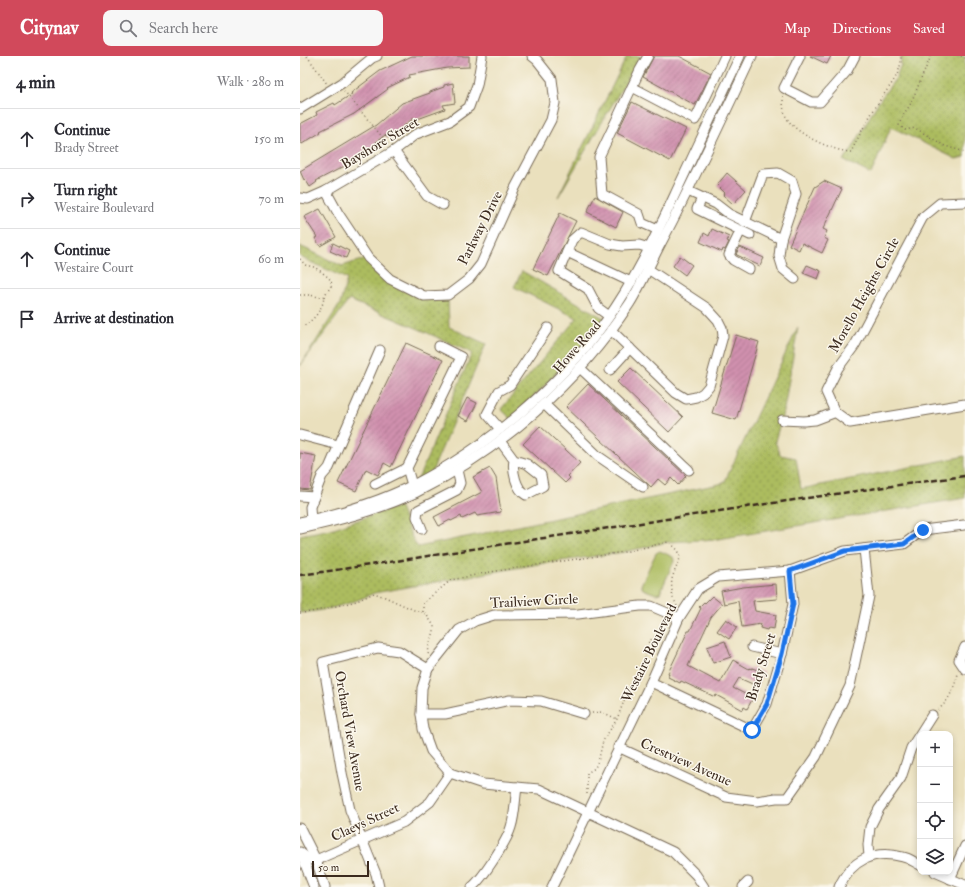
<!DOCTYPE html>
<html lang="en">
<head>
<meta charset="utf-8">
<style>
	:root { --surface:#fff; --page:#f7f7f7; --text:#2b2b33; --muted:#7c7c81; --line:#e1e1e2; --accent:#d1495b }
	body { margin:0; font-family:"IM FELL Double Pica",serif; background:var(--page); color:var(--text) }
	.controls { position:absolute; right:12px; bottom:12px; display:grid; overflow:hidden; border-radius:8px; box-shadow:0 2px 6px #0003 }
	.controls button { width:36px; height:36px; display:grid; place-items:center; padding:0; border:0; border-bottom:1px solid var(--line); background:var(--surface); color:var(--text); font:20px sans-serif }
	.scale { position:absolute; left:12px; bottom:10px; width:57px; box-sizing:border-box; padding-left:4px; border:2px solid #3b2a1e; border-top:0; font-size:11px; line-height:14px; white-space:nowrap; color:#3b2a1e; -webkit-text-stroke:3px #fbf7ec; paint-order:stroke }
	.stop { position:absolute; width:12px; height:12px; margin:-9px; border:3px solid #1a73e8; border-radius:50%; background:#fff }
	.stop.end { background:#1a73e8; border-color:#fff; box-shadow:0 1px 4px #0008 }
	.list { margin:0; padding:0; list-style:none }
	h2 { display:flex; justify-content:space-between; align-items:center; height:52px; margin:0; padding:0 16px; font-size:17px }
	h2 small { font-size:13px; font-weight:400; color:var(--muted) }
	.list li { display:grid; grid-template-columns:26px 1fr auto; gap:12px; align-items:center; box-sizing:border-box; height:60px; padding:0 16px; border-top:1px solid var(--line) }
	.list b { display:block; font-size:15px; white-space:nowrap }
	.list p { margin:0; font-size:13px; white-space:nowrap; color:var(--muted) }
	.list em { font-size:13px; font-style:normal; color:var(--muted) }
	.icon { flex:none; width:22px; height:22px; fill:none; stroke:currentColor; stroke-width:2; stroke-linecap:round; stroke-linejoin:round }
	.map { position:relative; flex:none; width:665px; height:831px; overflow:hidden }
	header { display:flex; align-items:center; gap:24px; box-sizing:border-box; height:56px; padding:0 20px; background:var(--accent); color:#fff }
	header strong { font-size:19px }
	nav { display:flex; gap:22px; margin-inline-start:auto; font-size:14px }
	.search { width:280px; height:36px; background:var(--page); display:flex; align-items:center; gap:10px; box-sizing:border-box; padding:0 14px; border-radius:8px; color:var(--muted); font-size:15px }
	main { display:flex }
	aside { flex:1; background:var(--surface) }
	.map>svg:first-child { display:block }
</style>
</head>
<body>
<header>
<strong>Citynav</strong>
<div class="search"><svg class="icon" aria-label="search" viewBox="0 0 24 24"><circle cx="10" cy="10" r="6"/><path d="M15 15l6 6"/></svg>Search here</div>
<nav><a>Map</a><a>Directions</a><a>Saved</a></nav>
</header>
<main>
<aside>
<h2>4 min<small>Walk · 280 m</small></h2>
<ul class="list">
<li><svg class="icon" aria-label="ahead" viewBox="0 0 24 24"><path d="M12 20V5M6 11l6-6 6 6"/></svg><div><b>Continue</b><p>Brady Street</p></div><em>150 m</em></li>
<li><svg class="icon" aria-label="right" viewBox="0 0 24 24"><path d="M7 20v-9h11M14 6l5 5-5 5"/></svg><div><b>Turn right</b><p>Westaire Boulevard</p></div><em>70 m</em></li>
<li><svg class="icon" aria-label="ahead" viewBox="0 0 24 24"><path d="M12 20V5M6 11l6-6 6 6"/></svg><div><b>Continue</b><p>Westaire Court</p></div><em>60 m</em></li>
<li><svg class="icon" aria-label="arrive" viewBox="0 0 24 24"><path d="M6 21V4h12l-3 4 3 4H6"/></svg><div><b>Arrive at destination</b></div></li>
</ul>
</aside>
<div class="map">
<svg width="665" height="831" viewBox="0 0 665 831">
	<defs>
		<pattern id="grass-dots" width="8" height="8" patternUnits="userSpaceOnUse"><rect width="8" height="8" fill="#acbc5f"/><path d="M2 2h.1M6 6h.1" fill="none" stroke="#8d994e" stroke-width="1.8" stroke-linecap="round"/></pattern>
		<pattern id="building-hatch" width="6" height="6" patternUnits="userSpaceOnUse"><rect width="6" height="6" fill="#d090ae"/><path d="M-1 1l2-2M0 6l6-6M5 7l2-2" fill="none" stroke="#aa768d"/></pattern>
	</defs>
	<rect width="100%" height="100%" fill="#fbf7ec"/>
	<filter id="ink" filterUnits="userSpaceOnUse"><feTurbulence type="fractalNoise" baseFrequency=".025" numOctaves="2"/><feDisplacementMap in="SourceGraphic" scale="8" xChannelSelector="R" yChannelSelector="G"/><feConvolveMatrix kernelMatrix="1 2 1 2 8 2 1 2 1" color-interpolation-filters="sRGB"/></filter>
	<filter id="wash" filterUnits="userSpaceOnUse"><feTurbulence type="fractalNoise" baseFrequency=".012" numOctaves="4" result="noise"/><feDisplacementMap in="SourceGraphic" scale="16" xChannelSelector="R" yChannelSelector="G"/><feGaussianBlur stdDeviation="0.9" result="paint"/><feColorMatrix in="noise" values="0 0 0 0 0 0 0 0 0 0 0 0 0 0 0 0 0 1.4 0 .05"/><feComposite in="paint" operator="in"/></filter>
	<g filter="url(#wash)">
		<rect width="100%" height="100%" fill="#eae0bd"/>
		<g fill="url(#grass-dots)" stroke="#74733e">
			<path d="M327,0H341L258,141Z"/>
			<path d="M601,0H665V101L656,103L591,71L571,118L543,104L551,95L577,48L596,22L601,8Z"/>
			<path d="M0,190L42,210L68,202L90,223L124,240L148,239L149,271L186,288L131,418L116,428L172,297L121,274L49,244L0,310L40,248L47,223L0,201Z"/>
			<path d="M222,215L307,264L212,364L201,353L277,262L214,231Z"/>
			<path d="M498,271L484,353L475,385L480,399L496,402L501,433L665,400V442L418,483L368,486L324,496L233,509L74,537C51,548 25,555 0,557V479L31,473L99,450L114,486L118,491L424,427Z"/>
		</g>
		<path fill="#acbc5f" stroke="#74733e" d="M360,495L373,501L374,505L360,537L356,538L343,533L341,529L356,497Z"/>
		<g id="blocks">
			<g fill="url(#building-hatch)">
				<path d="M112,0H169V11L147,12L109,19L110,21L87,32L88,33L54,58L20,75L21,76L2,88L0,85V68L17,59L16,56L34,47L35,49L52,38L51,37L80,15Z"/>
				<path d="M354,0H379L411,17L395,49L343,21Z"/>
				<path d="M510,0H531L527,8Z"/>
				<path d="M153,27L155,47L143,49L145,53L115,64L114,62L88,82L85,79L76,86L78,90L57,102L58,103L16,125L17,126L10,131L5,123L4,124L0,115L76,69L102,47L130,37V36L144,31V29Z"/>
				<path d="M332,46L386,73L370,105L317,77Z"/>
				<path d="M427,117L446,134L433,148L423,139L425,137L417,129Z"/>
				<path d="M524,125L542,133L523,173L527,175L524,182L528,184L522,197L502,187L499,194L489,189L515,131Z"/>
				<path d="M295,140L323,156L316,171L287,156Z"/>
				<path d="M20,153L36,181L20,190L15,182L17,181L4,161Z"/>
				<path d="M260,157L276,165L248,220L233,213Z"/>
				<path d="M412,173L429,181L427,185L429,186L425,194L423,193L422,196L400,186L404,177L409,180Z"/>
				<path d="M33,187L49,195L46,202L30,195Z"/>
				<path d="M440,191L464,202L460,210L437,199L436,198Z"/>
				<path d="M380,200L392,209L385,219L373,210Z"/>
				<path d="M507,209L521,215L518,223L503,217Z"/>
				<path d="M436,279L459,286L436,364L412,357Z"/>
				<path d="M106,287L143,304L91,411L84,407L78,419L66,413L56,435L38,427Z"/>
				<path d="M331,312L383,361L369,376L317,326Z"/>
				<path d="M288,328L386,420L378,429L371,422L365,429L358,423L351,431L266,351Z"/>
				<path d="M167,342L177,347L168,365L158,360Z"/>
				<path d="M240,370L280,407L268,420L270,422L265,427L223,388Z"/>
				<path d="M0,397L16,400L10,434L0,433Z"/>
				<path d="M190,412L196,422L201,456L177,460L175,457L162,463L161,460L151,465L150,464L139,470L134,461L182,436L173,421Z"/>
				<path d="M476,528L477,543L453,545L455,555L476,559L474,573L468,572L467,574L460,572L461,568L442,571L438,545L424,548L421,535L443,531Z"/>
				<path d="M412,540L422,548L411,561L388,610L420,627L433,604L449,613L450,612L452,613V612L463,616L457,630L439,622L433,632L453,642L447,653L444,651L443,654L416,639L415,641L381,625L380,627L368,621L369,618L368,617L388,575H390L401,552L399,551L404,546L405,547Z"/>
				<path d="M426,563L437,571L429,583L417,575Z"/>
				<path d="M425,585L431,601L413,607L407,591Z"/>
			</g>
		</g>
	</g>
	<g filter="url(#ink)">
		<use href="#blocks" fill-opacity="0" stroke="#786a56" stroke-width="1"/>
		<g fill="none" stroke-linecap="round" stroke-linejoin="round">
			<g stroke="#786a56" stroke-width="11">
				<g id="minor">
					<path d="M348,0L340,14L299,101L302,138L339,158L342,167L358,174"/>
					<path d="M500,0L484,32L511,46H520L547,15L555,0"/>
					<path d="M332,31L395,64L425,0"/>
					<path d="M0,53L42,27L72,2L77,0"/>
					<path d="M94,95L127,140L143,149"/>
					<path d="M26,135L38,157L68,202L90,223L124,240L148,239L169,223L181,208L215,132L251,64L255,47L252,23L237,4L232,0"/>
					<path d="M388,135L416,148L429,158L481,183"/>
					<path d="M0,142L8,143L26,135L94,95L116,78L150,65L169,51L177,29L182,0"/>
					<path d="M402,142L397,153L450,179"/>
					<path d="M665,146L640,147L623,161L555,289L538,312L526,336L535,356L550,367L665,348"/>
					<path d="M445,166L463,118L478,117L492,125L496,138L481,183L479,200L483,213L495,223"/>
					<path d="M441,174L429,199L433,204L449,213"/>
					<path d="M267,196L259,215L288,233L298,252L309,260"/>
					<path d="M331,226L267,196L272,184L281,176L310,188L322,190L339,189L349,192"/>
					<path d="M311,274L376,337L386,343L396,341L403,337L409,330L423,280L422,272L418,264L407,252L348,213"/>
					<path d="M280,312L389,414"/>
					<path d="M310,314L330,292"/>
					<path d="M244,348L298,400L343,431"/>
					<path d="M482,364L504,365L515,364L536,356"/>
					<path d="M200,373L187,358L199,335L210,329L248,272"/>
					<path d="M0,379L38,389"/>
					<path d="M200,385L214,404L227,408L241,419L243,430L226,439C216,433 212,415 214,404"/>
					<path d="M75,428L107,412"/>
					<path d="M112,429L107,412L161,301L139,290"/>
					<path d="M0,440L14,441"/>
					<path d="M11,464L10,451L22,420L29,412L80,294"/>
					<path d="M0,466C39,458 79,446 115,428C186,392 260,330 306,265C335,225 356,179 377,134C398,90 419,45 440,0"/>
					<path d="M0,473C37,465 81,453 115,437C201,394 277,328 330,247C341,229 350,208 360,189C393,127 422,63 452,0"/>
					<path d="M122,473L117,461L118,454L157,434L160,427L157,414"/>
					<path d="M379,562L351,550H340L278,558L194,559L175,565L159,574L128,613L122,632L121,658L123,673L131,695L150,717L183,728L239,733L373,796L396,819L404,831"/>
					<path d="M452,591L482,598"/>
					<path d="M665,591L659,604L665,613"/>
					<path d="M351,626L452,674L467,648L482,598L493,548L490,515"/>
					<path d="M121,658H145L210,644L241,645L284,658"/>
					<path d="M318,691L426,741L457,745L476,742H487L516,701L550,630L569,540L564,493"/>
					<path d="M0,772L16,804L25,831"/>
					<path d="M0,796C5,800 8,805 16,804L104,766L130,746L150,717"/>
					<path d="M1,798L14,831"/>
					<path d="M569,800L568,789L570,771L579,753L601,722L611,692L632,659"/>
					<path d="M635,816L665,829"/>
					<path d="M650,823L665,790"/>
					<path d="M79,831L76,818L50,754L42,717L23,606L78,592L99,595L128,613"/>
					<path d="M172,831C183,822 207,785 211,771C215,759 215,744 217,731"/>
					<path d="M252,831L351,626L379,562L398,533L418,521L490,515L545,495L604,488L623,474L664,469"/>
					<path d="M443,831L448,826"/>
					<path d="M539,831C551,804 574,793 603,801C609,802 614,806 620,809"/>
				</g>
			</g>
			<g stroke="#786a56" stroke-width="1.5" stroke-dasharray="1 3" stroke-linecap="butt">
				<path d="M7,0L27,28"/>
				<path d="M631,0L610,49L603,59L599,69L605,74L615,72L645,90L665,96"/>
				<path d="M661,0L665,2"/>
				<path d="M44,35L89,89"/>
				<path d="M483,40C483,48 483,57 488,64C498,79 533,95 551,96C559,80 567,64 577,49C586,33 602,20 601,0"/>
				<path d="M0,203L5,209C8,210 11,210 14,211C18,213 30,222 31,225C33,232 27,234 25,239C23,242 24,246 22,249C18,258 13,264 4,270"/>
				<path d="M0,239H9L24,242"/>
				<path d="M123,556V547L151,524L190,516L324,496L368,486C389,500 377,504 372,523C371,527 372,537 373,542C374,544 376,547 377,550"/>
				<path d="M0,557L11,556L57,545L74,537L85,541L114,554L123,556L126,558L134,570V576L129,589L128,601"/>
				<path d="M638,654C649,645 654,632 658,618"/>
				<path d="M292,657L302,656L317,663"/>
				<path d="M287,738V717L295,712L299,702L303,685L317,663L330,630L341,614L345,605L346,596L349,585L355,581L363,580"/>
			</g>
			<use href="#minor" stroke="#fff" stroke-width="9"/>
			<path stroke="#3b2a1e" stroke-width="2.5" stroke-dasharray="6 3" stroke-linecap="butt" d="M0,519C88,507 176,492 264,479C397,458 531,438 665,420"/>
		</g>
	</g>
	<g fill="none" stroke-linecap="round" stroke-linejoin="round" filter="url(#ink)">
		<path stroke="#1a73e8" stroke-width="5" d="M452,674L467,648L482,598L493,548L490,515L545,495L604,488L623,474"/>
	</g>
	<g text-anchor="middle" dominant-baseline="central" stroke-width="3" stroke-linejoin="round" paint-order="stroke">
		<g font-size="14" fill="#3b2a1e" stroke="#fbf7ec">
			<text transform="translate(80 87) rotate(-31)">Bayshore Street</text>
			<text transform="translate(180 172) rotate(-63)">Parkway Drive</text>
			<text transform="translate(564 239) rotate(-61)">Morello Heights Circle</text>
			<text transform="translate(277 291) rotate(-49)">Howe Road</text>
			<text transform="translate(234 545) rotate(-3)">Trailview Circle</text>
			<text transform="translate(349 597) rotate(-64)">Westaire Boulevard</text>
			<text transform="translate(461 611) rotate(-73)">Brady Street</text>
			<text transform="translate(50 675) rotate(80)">Orchard View Avenue</text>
			<text transform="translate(386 706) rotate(24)">Crestview Avenue</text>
			<text transform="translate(65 766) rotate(-25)">Claeys Street</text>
		</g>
	</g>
</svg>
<div class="controls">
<button>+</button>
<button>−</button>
<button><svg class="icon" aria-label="locate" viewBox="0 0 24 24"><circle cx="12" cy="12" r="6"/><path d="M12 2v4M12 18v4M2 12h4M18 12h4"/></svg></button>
<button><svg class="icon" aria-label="layers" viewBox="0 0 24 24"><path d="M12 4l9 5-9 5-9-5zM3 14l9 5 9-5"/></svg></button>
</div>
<div class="scale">50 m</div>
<div class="stop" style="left:452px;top:674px"></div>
<div class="stop end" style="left:623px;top:474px"></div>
</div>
</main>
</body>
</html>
